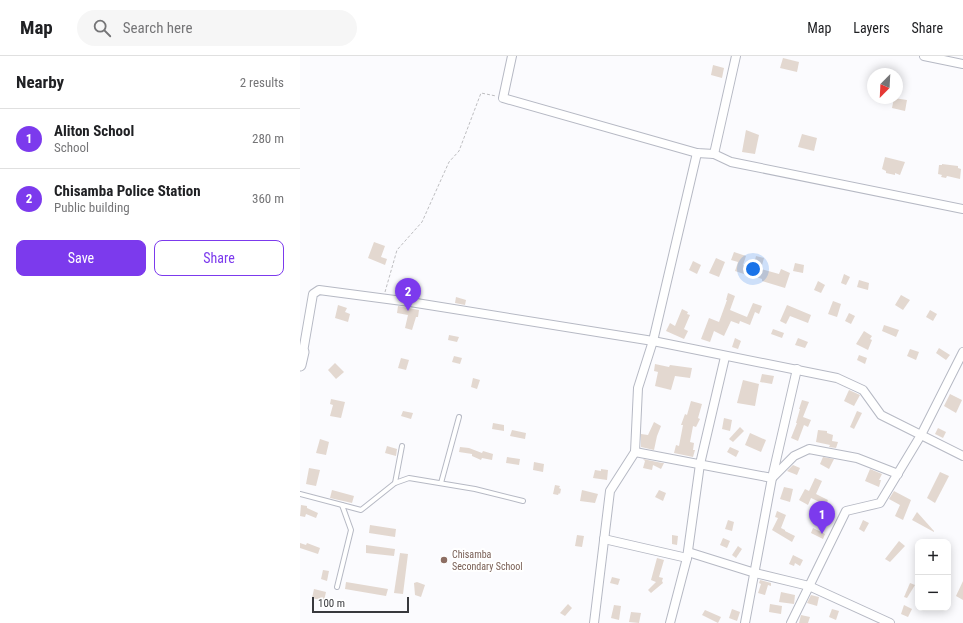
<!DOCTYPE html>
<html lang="en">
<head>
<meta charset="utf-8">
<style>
	:root { --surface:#fff; --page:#f6f6f6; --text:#202124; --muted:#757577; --line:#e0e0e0; --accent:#7c3aed }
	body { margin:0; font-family:"Roboto Condensed",sans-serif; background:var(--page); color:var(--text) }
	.controls { position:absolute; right:12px; bottom:12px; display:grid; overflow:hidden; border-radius:8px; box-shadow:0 2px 10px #0003 }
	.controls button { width:36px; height:36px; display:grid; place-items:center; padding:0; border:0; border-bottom:1px solid var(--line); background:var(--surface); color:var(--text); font:20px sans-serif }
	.compass { position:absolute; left:567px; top:12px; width:36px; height:36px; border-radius:50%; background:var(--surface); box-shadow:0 2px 10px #0003; rotate:204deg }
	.scale { position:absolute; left:12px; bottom:10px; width:97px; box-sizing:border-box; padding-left:4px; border:2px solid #38393d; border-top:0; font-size:11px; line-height:14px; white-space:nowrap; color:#38393d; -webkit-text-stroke:3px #fff; paint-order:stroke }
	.you { position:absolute; left:453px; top:213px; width:14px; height:14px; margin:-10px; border:3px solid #fff; border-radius:50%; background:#1a73e8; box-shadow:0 0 0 6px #1a73e833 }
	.badge { display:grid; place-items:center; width:26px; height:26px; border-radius:50%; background:var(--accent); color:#fff; font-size:13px; font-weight:700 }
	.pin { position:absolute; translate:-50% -33px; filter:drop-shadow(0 1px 2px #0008) }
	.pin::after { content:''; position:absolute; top:21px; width:14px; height:12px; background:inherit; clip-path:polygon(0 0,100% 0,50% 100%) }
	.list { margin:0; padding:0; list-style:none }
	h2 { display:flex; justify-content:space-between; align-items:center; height:52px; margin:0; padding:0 16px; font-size:17px }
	h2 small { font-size:13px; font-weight:400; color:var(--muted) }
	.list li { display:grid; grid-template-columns:26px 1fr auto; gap:12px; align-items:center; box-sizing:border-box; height:60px; padding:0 16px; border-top:1px solid var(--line) }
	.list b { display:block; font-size:15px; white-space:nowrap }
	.list p { margin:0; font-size:13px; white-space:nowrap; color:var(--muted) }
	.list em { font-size:13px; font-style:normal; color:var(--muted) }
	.actions { display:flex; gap:8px; padding:12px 16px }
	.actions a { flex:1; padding:9px 0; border:1px solid var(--accent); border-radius:8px; text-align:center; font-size:14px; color:var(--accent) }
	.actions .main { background:var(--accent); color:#fff }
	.icon { flex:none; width:22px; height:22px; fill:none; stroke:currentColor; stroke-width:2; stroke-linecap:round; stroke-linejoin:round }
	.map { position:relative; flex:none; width:663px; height:567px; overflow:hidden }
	header { display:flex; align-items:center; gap:24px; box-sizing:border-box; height:56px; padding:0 20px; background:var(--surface); border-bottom:1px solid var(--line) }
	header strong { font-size:19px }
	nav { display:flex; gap:22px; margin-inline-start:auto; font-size:14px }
	.search { width:280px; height:36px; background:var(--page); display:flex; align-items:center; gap:10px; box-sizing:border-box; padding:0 14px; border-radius:22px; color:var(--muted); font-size:15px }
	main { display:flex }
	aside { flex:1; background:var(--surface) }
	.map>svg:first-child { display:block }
</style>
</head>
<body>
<header>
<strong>Map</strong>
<div class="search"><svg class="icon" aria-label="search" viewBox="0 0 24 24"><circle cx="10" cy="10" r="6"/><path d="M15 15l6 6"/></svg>Search here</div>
<nav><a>Map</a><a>Layers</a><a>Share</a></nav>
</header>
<main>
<aside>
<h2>Nearby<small>2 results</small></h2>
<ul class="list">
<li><span class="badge">1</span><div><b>Aliton School</b><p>School</p></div><em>280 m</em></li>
<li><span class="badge">2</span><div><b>Chisamba Police Station</b><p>Public building</p></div><em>360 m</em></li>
</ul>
<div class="actions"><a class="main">Save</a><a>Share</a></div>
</aside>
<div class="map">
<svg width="663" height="567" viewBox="0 0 663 567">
	<rect width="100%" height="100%" fill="#fbfbfe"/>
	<g fill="#e3d8d0">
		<path d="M483,2L499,6L497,16L480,12Z"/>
		<path d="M413,9L424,12L422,22L411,19Z"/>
		<path d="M594,42L607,44L605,55L592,52Z"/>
		<path d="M446,74L459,79L455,98L442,96Z"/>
		<path d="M502,78L517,82L514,95L498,91Z"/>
		<path d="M585,101L605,106L600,119L595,117V119L586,117V115L582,113Z"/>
		<path d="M642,108L658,110V112L661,113L660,123L647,120L646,122L641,121L642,119L638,118L639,109H642Z"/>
		<path d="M74,186L85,190L81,201L87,203L85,209L68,202Z"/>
		<path d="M434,196L446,200L443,209L453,212L456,200L464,202L461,213L479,218L481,213L490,217L485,232L462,225V223L444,217V218L435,215L438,206L431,204Z"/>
		<path d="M416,202L425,206L419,221L409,217Z"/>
		<path d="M393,205L401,209L397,218L389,214Z"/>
		<path d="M495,207L504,209L503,217L493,215Z"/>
		<path d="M544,218L550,221L546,229L541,227Z"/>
		<path d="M559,224L569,227L568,234L557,231Z"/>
		<path d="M518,225L525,229L521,237L514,234Z"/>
		<path d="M428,237L435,240L430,254L447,261L453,247L462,250L459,258L455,256L450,269L440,265L439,268L431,265L424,280L414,275L410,286L401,283L409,262L419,266L427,244H426Z"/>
		<path d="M601,239L610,244L603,254L595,249Z"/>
		<path d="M156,241L166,244L165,249L155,247Z"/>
		<path d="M533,245L541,248L537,261L528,258Z"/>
		<path d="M38,249L47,252L45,256L50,258L48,266L35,262Z"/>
		<path d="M487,249L511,259L508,267L490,260L486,268L480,265Z"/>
		<path d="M98,250L119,254L118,261H116L112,274L105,272L108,259L97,257Z"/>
		<path d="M382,253L388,256L387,258L390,259L384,273L388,275L384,283L366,275L370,267L375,270Z"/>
		<path d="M630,254L637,258L633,265L626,261Z"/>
		<path d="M549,257L555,260L551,268L545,265Z"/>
		<path d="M584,269L599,274L596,281L582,275Z"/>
		<path d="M473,273L484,277L482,282L471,278Z"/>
		<path d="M564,275L572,280L570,283L572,284L568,294L556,288Z"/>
		<path d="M149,279L159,281L157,286L148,284Z"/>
		<path d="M435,282L441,285L438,293L432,291Z"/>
		<path d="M498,282L508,286L505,292L495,289Z"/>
		<path d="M639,292L650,299L646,304L636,297Z"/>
		<path d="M610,293L619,296L616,304L607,300Z"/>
		<path d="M559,299L567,302L565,308L557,304Z"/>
		<path d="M154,300L162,302L160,308L152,306Z"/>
		<path d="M101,302L109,304L106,314L98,312Z"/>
		<path d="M35,307L44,316L36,323L28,314Z"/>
		<path d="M355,308L369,311L370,309L392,312L390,322L375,320L371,334L355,330L358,316L354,315Z"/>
		<path d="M462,318L474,320L472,328L460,326Z"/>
		<path d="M173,322L180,324L177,333L171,331Z"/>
		<path d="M443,324L459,328L455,350L437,347Z"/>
		<path d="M549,334L560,339L554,350L544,345Z"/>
		<path d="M650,338L662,344L656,357L644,350Z"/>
		<path d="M31,343L45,346L41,362L30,360L33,349L30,348Z"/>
		<path d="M502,344L509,346L503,361L511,364L508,371L504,369L498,385L491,382L497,367H496L500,353H499Z"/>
		<path d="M391,345L402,348L398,362L400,363L396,371L393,370L390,386L394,387L393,394H395L393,401L374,397L376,389L379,390L383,369H381L385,358L387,359Z"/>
		<path d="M103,355L113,357L111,363L101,360Z"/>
		<path d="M557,355L562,357L554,373L550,371Z"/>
		<path d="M424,362L432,364L430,375L422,373Z"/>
		<path d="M354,366L361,370L357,380L354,394L341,391V378L348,379Z"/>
		<path d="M193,367L204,369V375L192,373Z"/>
		<path d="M440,371L444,375L433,386L429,383Z"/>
		<path d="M638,372L646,376L643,382L635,378Z"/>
		<path d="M212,374L226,377L225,383L210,380Z"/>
		<path d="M518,374L527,375V377L533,379L532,385L538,386L536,392L529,391L530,389L516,386Z"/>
		<path d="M450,377L466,384L461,396L445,389Z"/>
		<path d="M20,383L29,386L26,399L16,397Z"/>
		<path d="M87,390L97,393L96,400L85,397Z"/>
		<path d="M160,391L169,392L182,397L183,395L193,398L192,404L182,402L181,404L172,400V398L159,396Z"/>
		<path d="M430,391L439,395L436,401L427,396Z"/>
		<path d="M207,401L220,403L219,409L206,407Z"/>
		<path d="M523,401L534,403L529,413L520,408Z"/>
		<path d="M343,403L362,407H364L361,413L353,409L352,414L343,412L345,405Z"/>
		<path d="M234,406L244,408L243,416L233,414Z"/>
		<path d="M493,409L500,412L497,419L487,415Z"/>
		<path d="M9,412L20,414L16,430L6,428Z"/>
		<path d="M301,413L308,414L307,424L293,422L295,414L301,415Z"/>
		<path d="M570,413L582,418L579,424H581L579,431L565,425Z"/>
		<path d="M640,416L649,420L635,447L627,442Z"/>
		<path d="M515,422L522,425L516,438L528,444L526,449L511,442L508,449L499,444L505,433L509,435Z"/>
		<path d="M255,429L260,430L259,432L261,433L260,438L259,437L258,439L253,438Z"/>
		<path d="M484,431L493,433L490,446L480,443Z"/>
		<path d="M32,434L54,440L52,447L30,442Z"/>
		<path d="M282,434L298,438L295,447L280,445Z"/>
		<path d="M359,434L366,437L363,445L355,441Z"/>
		<path d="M594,435L611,444L603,464L595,460L600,449L589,443Z"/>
		<path d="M1,449L7,450V452L18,457L16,462L6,458L5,461L0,460Z"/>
		<path d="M477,455L486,459L481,472L485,474V475L495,480L492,486L472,474L478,462L475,461Z"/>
		<path d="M617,456L634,475V476L612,464Z"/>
		<path d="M428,464L434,466L432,475L425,473Z"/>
		<path d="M563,464L569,467L564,476L559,473Z"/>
		<path d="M70,469L96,473L95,481L69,477Z"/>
		<path d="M513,472L525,478L523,483L511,477Z"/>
		<path d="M277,479L284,480L282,491L275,490Z"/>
		<path d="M372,479L378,480L377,489L372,488Z"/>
		<path d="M423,482L430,485L427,492L420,489Z"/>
		<path d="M599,485L605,490L590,506L585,503Z"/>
		<path d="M0,487L6,489L7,487L20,492L18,498L0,492Z"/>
		<path d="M66,489L95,493L94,500L66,497Z"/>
		<path d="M438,490L442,493L436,502L432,499Z"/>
		<path d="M100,497L108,498L103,538L94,537Z"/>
		<path d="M493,499L503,504L500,510L495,507L494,510L489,508Z"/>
		<path d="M357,502L364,504L359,521L363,522L362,525L363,527L351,537L348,534L356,526L351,524Z"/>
		<path d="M23,514L29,515L27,525L21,523Z"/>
		<path d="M312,521L320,523L318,529L310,527Z"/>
		<path d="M460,524L471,527V530L468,529L465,539L458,537L461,528L459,527Z"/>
		<path d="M663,525V544L656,540Z"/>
		<path d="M46,526L88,533L86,540L45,533Z"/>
		<path d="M117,526L125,529L121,541L115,539L114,527Z"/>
		<path d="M610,527L615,529L607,542L604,541Z"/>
		<path d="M14,533L26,536L24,545L12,542Z"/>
		<path d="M481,536L495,539L494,548L479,546Z"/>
		<path d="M511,539L519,541L517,550L507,547Z"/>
		<path d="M268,548L272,552L265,560L260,557Z"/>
		<path d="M470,548L482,550L481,558L469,556Z"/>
		<path d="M314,549L321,550L319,564L311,562Z"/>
		<path d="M604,549L612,553L608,561L601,558Z"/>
		<path d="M432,553L440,556L437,565L429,562Z"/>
		<path d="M532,553L539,555L536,564L529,561Z"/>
		<path d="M405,554L421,561L418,567L402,559Z"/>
		<path d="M331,556L341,557L339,567L329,566Z"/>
		<path d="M501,559L510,561L508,567H499Z"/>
	</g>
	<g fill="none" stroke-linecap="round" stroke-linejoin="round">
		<g stroke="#b6b9c4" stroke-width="6">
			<g id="lane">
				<path d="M95,427L102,390"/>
				<path d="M141,427L159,361"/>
				<path d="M0,438L61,454L95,427L109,422L175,433L223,445"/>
				<path d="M37,531L51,474L42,449"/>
			</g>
		</g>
		<g stroke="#b6b9c4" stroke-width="10">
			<g id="street">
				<path d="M212,0L203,42L397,97L414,98L431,106L663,153"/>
				<path d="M624,0L663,8"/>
				<path d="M414,98L436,0"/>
				<path d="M3,296L13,238L19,234L110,246L353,285L537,322L563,334L581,359L663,400"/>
				<path d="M335,396L472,422L494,400L509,393L557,402L598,418"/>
				<path d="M304,483L387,502"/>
				<path d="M388,496L455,517L509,530L590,567"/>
				<path d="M294,567L310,435L335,396L338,332L353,285L397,97"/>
				<path d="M370,567L387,502L400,408L425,301"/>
				<path d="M445,567L472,422L497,313"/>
				<path d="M491,567L546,455L580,447L621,379L663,296"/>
			</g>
		</g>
		<g stroke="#b6b9c4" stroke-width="13">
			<path id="secondary" d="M0,296H3L0,309"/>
		</g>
		<path stroke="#bebec1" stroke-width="1" stroke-dasharray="3 2" stroke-linecap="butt" d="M85,236L97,194L122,166L149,106L159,95L181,37L196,40"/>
		<use href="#lane" stroke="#fff" stroke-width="4"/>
		<use href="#street" stroke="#fff" stroke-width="8"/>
		<use href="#secondary" stroke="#fff" stroke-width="11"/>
	</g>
	<circle fill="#8d6e63" stroke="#fff" stroke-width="1.5" cx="144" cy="504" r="4"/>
	<g text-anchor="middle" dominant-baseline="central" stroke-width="4" stroke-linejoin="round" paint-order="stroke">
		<g font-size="10" fill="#785e54" stroke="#fff" text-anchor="start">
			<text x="152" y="498">Chisamba<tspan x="152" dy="12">Secondary School</tspan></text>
		</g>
	</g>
</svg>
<div class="controls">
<button>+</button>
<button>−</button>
</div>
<svg class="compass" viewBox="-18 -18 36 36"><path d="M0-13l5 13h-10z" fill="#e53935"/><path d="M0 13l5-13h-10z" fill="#757577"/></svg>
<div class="scale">100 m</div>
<div class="you"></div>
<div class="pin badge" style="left:522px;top:478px">1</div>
<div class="pin badge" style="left:108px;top:255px">2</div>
</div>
</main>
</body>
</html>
